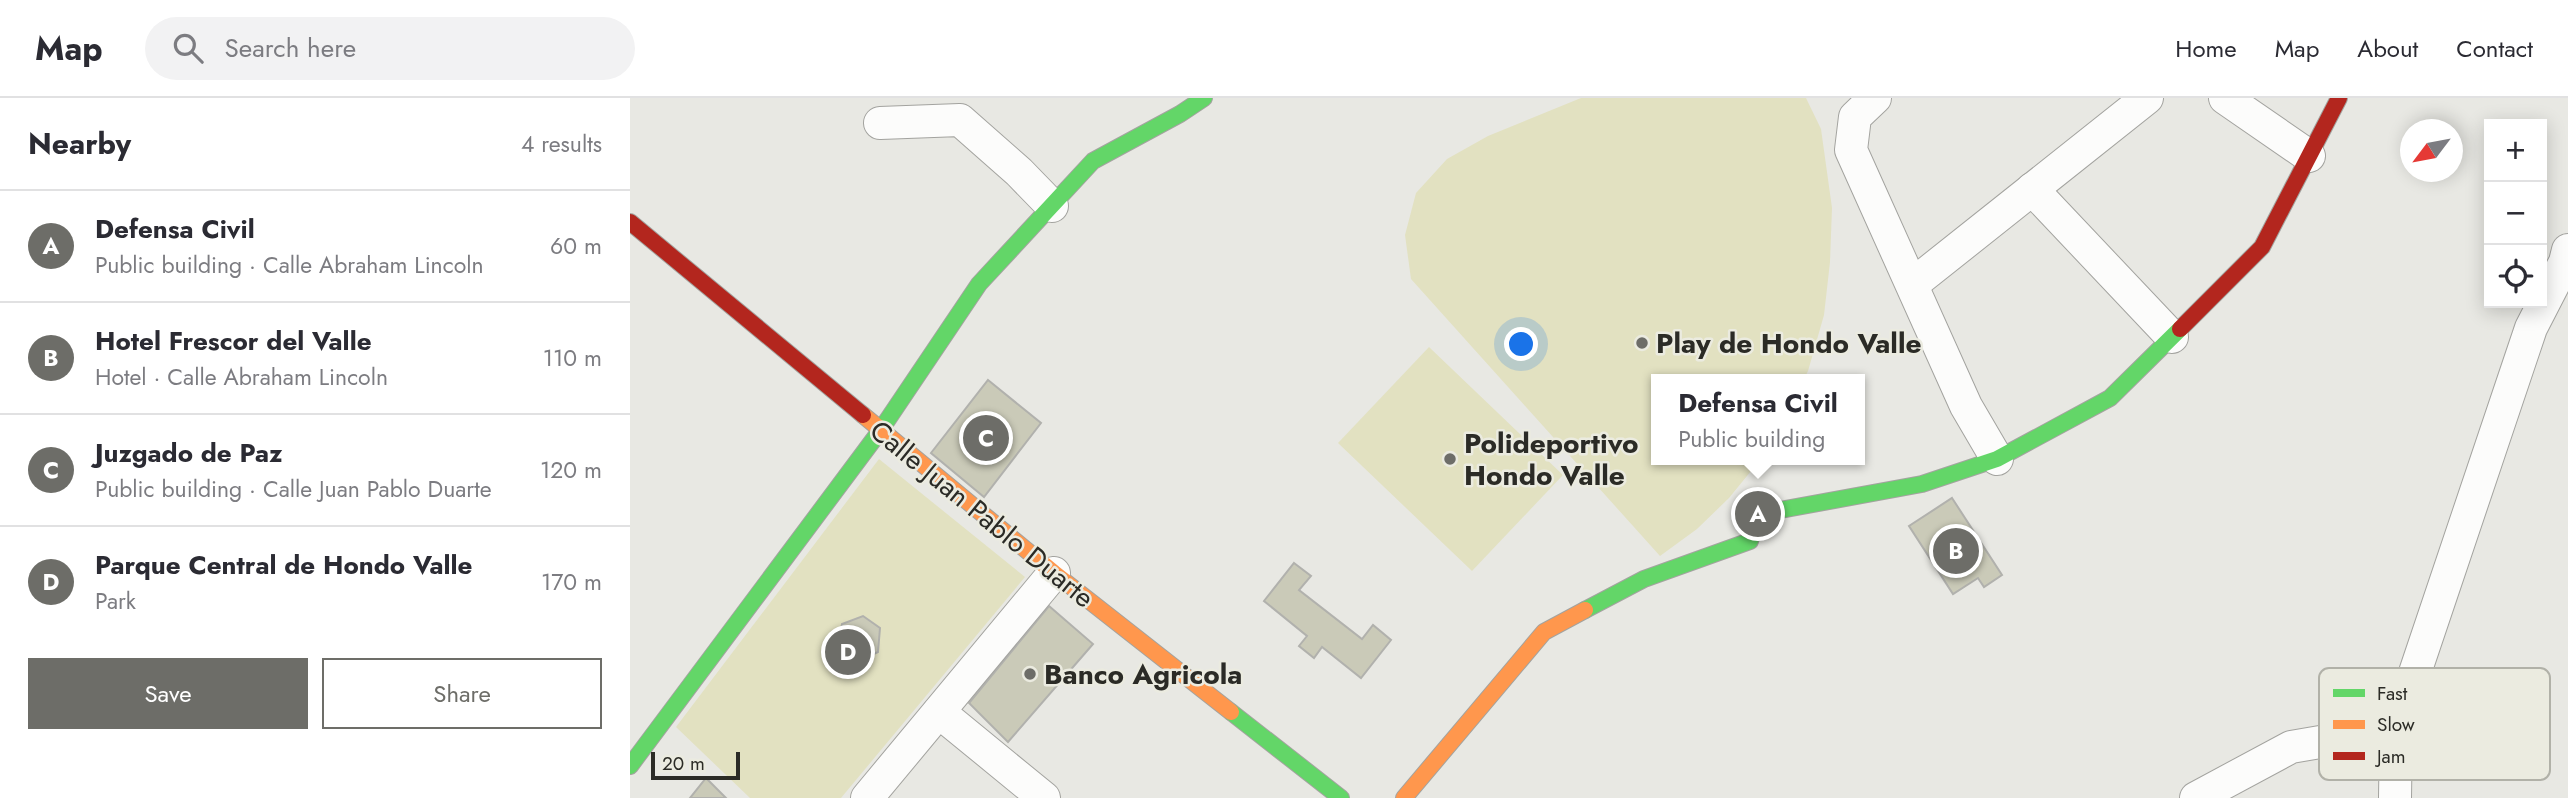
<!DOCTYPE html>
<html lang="en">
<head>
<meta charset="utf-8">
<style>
	:root { --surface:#fff; --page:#f2f2f3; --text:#2b2b33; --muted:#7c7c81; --line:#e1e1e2; --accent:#6d6d68 }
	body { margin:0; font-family:Jost,sans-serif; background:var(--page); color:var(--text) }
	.controls { position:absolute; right:21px; top:21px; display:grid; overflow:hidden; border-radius:0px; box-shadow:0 4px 18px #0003 }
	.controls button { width:63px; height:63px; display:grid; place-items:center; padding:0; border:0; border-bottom:2px solid var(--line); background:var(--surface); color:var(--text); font:35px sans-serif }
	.compass { position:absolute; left:1770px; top:21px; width:63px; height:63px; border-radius:50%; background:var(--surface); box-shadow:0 4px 18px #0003; rotate:238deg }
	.scale { position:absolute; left:21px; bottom:18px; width:89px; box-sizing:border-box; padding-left:7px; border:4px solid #2b2b26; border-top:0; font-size:19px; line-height:24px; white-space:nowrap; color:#2b2b26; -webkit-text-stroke:5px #ebebe0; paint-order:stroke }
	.you { position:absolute; left:892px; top:247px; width:24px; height:24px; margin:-18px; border:5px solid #fff; border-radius:50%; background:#1a73e8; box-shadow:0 0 0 10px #1a73e833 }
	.badge { display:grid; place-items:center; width:46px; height:46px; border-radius:50%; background:var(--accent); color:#fff; font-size:23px; font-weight:700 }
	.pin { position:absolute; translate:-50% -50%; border:4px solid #fff; box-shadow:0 2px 7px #0006 }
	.popup { position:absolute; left:1021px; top:276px; width:214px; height:91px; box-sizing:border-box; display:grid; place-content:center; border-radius:0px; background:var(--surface); filter:drop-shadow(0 2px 5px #0005); font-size:23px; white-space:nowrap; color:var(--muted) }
	.popup b { font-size:26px; color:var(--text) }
	.popup::after { content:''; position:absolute; left:50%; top:100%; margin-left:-14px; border:14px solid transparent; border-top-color:var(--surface) }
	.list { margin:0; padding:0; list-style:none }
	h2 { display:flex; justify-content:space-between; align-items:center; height:91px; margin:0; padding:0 28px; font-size:30px }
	h2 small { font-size:23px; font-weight:400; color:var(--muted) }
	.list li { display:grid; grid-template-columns:46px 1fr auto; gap:21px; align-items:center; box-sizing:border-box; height:112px; padding:0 28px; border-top:2px solid var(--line) }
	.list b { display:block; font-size:26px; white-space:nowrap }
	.list p { margin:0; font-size:23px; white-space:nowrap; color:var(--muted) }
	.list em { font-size:23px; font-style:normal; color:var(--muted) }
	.actions { display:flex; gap:14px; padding:21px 28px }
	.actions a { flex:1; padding:16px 0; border:2px solid var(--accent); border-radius:0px; text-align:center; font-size:24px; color:var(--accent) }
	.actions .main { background:var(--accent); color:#fff }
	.icon { flex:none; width:38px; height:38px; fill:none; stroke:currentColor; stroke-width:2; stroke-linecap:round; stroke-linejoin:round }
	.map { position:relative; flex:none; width:1938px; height:700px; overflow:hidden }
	header { display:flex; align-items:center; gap:42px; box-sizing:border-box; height:98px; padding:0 35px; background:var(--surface); border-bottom:2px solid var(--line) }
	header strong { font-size:33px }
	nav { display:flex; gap:38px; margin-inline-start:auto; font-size:24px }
	.search { width:490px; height:63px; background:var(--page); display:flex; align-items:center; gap:18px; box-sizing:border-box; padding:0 24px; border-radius:38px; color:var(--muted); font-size:26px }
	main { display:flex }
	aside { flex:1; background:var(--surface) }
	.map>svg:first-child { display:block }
</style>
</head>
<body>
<header>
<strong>Map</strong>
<div class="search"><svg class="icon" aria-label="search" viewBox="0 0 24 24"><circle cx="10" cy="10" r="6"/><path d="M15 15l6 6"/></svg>Search here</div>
<nav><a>Home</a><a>Map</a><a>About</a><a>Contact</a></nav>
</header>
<main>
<aside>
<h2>Nearby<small>4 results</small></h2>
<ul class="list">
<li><span class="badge">A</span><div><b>Defensa Civil</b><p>Public building · Calle Abraham Lincoln</p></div><em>60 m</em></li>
<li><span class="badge">B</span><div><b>Hotel Frescor del Valle</b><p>Hotel · Calle Abraham Lincoln</p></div><em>110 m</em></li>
<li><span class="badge">C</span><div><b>Juzgado de Paz</b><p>Public building · Calle Juan Pablo Duarte</p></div><em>120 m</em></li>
<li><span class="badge">D</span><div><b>Parque Central de Hondo Valle</b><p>Park</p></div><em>170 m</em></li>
</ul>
<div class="actions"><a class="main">Save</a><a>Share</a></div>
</aside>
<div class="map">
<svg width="1938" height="700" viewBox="0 0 1938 700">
	<rect width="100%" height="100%" fill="#e8e8e3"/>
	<g fill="#e2e1c1">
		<path d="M951,0H1176L1191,31L1202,110L1200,164L1194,217L1178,273L1174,281H1026V362H1130L1099,400L1067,431L1030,458L781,181L775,137L786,95L817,61L858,38Z"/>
		<path d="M799,249L933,377L842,473L708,345Z"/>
		<path d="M249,361L395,479L211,700H120L46,629Z"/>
	</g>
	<g fill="#cacab8" stroke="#b1b1ad" stroke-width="2">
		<path d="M358,282L411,325L354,399L301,355Z"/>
		<path d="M1322,400L1372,477L1354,489L1348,480L1323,496L1279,428Z"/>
		<path d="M664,465L681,478L669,492L732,541L743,527L761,542L731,580L692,549L684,560L669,548L677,538L634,503Z"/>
		<path d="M419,508L463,546L378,644L339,605Z"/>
		<path d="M233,518L250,530L248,554L226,564L208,548L212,526Z"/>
		<path d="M76,680L96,700H60Z"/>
	</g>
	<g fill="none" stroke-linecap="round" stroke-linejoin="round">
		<g stroke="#a3a39f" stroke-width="34">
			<g id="street">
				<path d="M1245,0L1225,19L1221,52L1336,308L1367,361"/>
				<path d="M1595,0L1679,58"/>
				<path d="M250,25L330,22L389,74L422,108"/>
				<path d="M1402,91L1542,239"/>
				<path d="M1283,186L1517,0"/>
				<path d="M309,614L414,700"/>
				<path d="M237,700L424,475"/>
				<path d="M1566,700L1661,649L1766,631"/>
				<path d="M1765,700L1766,631L1901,230L1935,164L1938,152"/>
			</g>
		</g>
		<g stroke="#a3a39f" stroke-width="18">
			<g id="fast">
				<path d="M955,512L1014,481L1120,443L1128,416L1292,386L1367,361L1480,300L1550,231"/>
				<path d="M601,614L711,700"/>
				<path d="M0,668L250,333L349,186L463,63L550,16L574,0"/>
			</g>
		</g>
		<g stroke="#a3a39f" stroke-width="18">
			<g id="slow">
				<path d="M233,317L424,475L601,614"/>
				<path d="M774,700L914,534L955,512"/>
			</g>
		</g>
		<g stroke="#a3a39f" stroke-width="18">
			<g id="jam">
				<path d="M0,124L233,317"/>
				<path d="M1550,231L1632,149L1709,0"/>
			</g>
		</g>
		<use href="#street" stroke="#fcfcfb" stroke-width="32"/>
		<use href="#fast" stroke="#63d668" stroke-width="16"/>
		<use href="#slow" stroke="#ff974d" stroke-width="16"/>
		<use href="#jam" stroke="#b3261e" stroke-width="16"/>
	</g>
	<g fill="#6d6d68" stroke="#ebebe0" stroke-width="2.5">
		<circle cx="1012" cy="245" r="7"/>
		<circle cx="820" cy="361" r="7"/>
		<circle cx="400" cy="576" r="7"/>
	</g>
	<g text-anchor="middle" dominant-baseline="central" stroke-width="5" stroke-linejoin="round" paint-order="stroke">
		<g font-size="28" font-weight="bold" fill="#2b2b26" stroke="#ebebe0" text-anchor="start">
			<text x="1026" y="245">Play de Hondo Valle</text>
			<text x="834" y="345">Polideportivo<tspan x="834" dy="32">Hondo Valle</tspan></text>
			<text x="414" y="576">Banco Agricola</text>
		</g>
		<g font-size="28" fill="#2b2b26" stroke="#ebebe0">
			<text transform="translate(352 416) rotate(39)">Calle Juan Pablo Duarte</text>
		</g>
	</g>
	<rect x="1689" y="570" width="231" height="112" rx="10" fill="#ebebe0" stroke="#b1b1a8" stroke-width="2"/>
	<rect x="1703" y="591" width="32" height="8" fill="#63d668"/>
	<rect x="1703" y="622" width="32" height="9" fill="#ff974d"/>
	<rect x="1703" y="654" width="32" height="8" fill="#b3261e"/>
	<g font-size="19" fill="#2b2b26">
		<text x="1747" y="602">Fast</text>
		<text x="1747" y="633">Slow</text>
		<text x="1747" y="665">Jam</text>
	</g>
</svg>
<div class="controls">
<button>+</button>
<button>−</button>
<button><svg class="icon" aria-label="locate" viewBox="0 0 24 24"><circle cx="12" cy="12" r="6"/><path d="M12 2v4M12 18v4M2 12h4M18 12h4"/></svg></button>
</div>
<svg class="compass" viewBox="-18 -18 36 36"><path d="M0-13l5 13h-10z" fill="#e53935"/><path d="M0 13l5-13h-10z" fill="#7c7c81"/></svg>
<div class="scale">20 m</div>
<div class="you"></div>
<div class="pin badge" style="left:1128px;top:416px">A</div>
<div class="popup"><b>Defensa Civil</b>Public building</div>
<div class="pin badge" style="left:1326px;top:453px">B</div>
<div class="pin badge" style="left:356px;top:340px">C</div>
<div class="pin badge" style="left:218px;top:554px">D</div>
</div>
</main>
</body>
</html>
